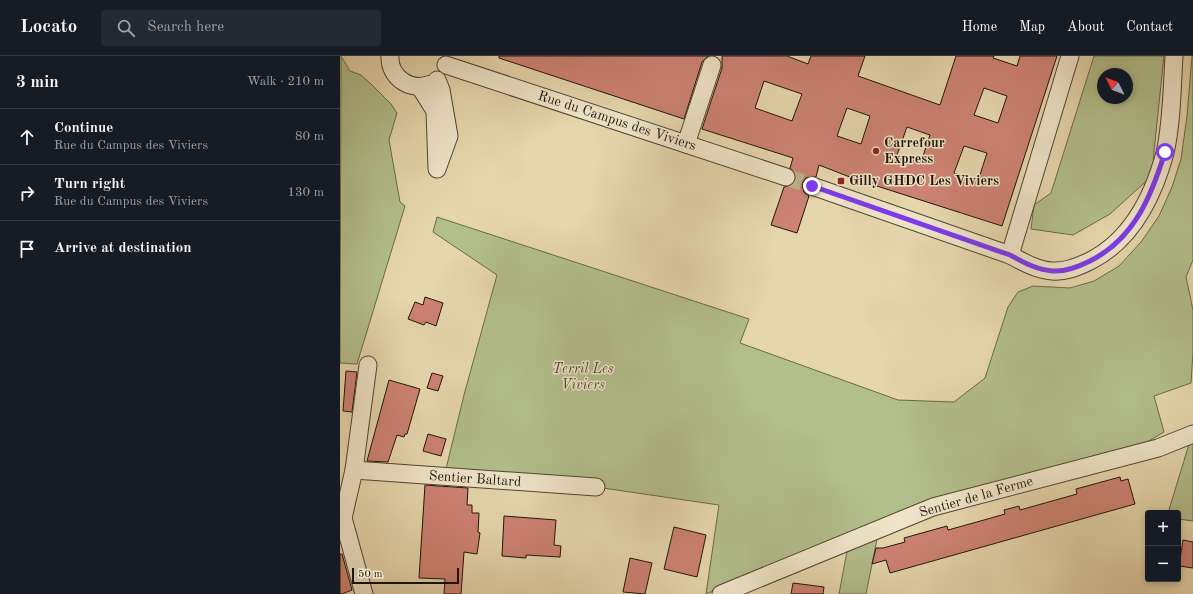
<!DOCTYPE html>
<html lang="en">
<head>
<meta charset="utf-8">
<style>
	:root { --surface:#171b24; --page:#242831; --text:#f1f3f6; --muted:#9ea1a6; --line:#363941 }
	body { margin:0; font-family:"Old Standard TT",serif; background:var(--page); color:var(--text) }
	.controls { position:absolute; right:12px; bottom:12px; display:grid; overflow:hidden; border-radius:4px; box-shadow:0 2px 6px #0003 }
	.controls button { width:36px; height:36px; display:grid; place-items:center; padding:0; border:0; border-bottom:1px solid var(--line); background:var(--surface); color:var(--text); font:20px sans-serif }
	.compass { position:absolute; left:757px; top:12px; width:36px; height:36px; border-radius:50%; background:var(--surface); box-shadow:0 2px 6px #0003; rotate:312deg }
	.scale { position:absolute; left:12px; bottom:10px; width:107px; box-sizing:border-box; padding-left:4px; border:2px solid #1f1408; border-top:0; font-size:11px; line-height:14px; white-space:nowrap; color:#1f1408; -webkit-text-stroke:3px #efe4c9; paint-order:stroke }
	.stop { position:absolute; width:12px; height:12px; margin:-9px; border:3px solid #7c3aed; border-radius:50%; background:#fff }
	.stop.end { background:#7c3aed; border-color:#fff; box-shadow:0 1px 4px #0008 }
	.list { margin:0; padding:0; list-style:none }
	h2 { display:flex; justify-content:space-between; align-items:center; height:52px; margin:0; padding:0 16px; font-size:17px }
	h2 small { font-size:13px; font-weight:400; color:var(--muted) }
	.list li { display:grid; grid-template-columns:26px 1fr auto; gap:12px; align-items:center; box-sizing:border-box; height:56px; padding:0 16px; border-top:1px solid var(--line) }
	.list b { display:block; font-size:15px; white-space:nowrap }
	.list p { margin:0; font-size:13px; white-space:nowrap; color:var(--muted) }
	.list em { font-size:13px; font-style:normal; color:var(--muted) }
	.icon { flex:none; width:22px; height:22px; fill:none; stroke:currentColor; stroke-width:2; stroke-linecap:round; stroke-linejoin:round }
	.map { position:relative; flex:none; width:853px; height:538px; overflow:hidden }
	header { display:flex; align-items:center; gap:24px; box-sizing:border-box; height:56px; padding:0 20px; background:var(--surface); border-bottom:1px solid var(--line) }
	header strong { font-size:19px }
	nav { display:flex; gap:22px; margin-inline-start:auto; font-size:14px }
	.search { width:280px; height:36px; background:var(--page); display:flex; align-items:center; gap:10px; box-sizing:border-box; padding:0 14px; border-radius:4px; color:var(--muted); font-size:15px }
	main { display:flex }
	aside { flex:1; background:var(--surface) }
	.map>svg:first-child { display:block }
</style>
</head>
<body>
<header>
<strong>Locato</strong>
<div class="search"><svg class="icon" aria-label="search" viewBox="0 0 24 24"><circle cx="10" cy="10" r="6"/><path d="M15 15l6 6"/></svg>Search here</div>
<nav><a>Home</a><a>Map</a><a>About</a><a>Contact</a></nav>
</header>
<main>
<aside>
<h2>3 min<small>Walk · 210 m</small></h2>
<ul class="list">
<li><svg class="icon" aria-label="ahead" viewBox="0 0 24 24"><path d="M12 20V5M6 11l6-6 6 6"/></svg><div><b>Continue</b><p>Rue du Campus des Viviers</p></div><em>80 m</em></li>
<li><svg class="icon" aria-label="right" viewBox="0 0 24 24"><path d="M7 20v-9h11M14 6l5 5-5 5"/></svg><div><b>Turn right</b><p>Rue du Campus des Viviers</p></div><em>130 m</em></li>
<li><svg class="icon" aria-label="arrive" viewBox="0 0 24 24"><path d="M6 21V4h12l-3 4 3 4H6"/></svg><div><b>Arrive at destination</b></div></li>
</ul>
</aside>
<div class="map">
<svg width="853" height="538" viewBox="0 0 853 538">
	<rect width="100%" height="100%" fill="#e6d6ac"/>
	<filter id="stains"><feTurbulence type="fractalNoise" baseFrequency=".005" numOctaves="4"/><feColorMatrix values="0 0 0 0 .2 0 0 0 0 .09 0 0 0 0 .02 0 0 0 .5 -.17"/></filter>
	<radialGradient id="worn" r=".72"><stop offset=".6" stop-color="#630" stop-opacity="0"/><stop offset="1" stop-color="#630" stop-opacity=".3"/></radialGradient>
	<g fill="#b2be8b" stroke="#68694a" fill-rule="evenodd">
		<path d="M1,0L10,15L21,19L32,29L51,48L57,57L49,84L60,146L65,150L17,308L0,307Z"/>
		<path d="M754,0H824L814,95L813,119L770,158L733,179L691,173L694,149L711,137ZM763,18H787V42H763Z"/>
		<path d="M852,0H853V204L846,221L853,254V296L851,327L814,340L824,376L807,386L452,502L366,538L379,449L256,431L105,417L124,339L157,219L93,176L97,161L409,263L400,287L558,344L614,346L645,322L668,251L678,236L693,230L730,232L754,225L779,210L801,186L819,160L832,131L841,103L847,60Z"/>
		<path d="M853,384V465L838,463V457H828L850,385Z"/>
		<path d="M538,478L526,538H499L508,490Z"/>
	</g>
	<g fill="#cd8274" stroke="#1f1408" fill-rule="evenodd">
		<path d="M159,0H368L362,6L344,63L159,2Z"/>
		<path d="M382,0H447L468,8L471,0H525L518,20L600,49L616,0H654L653,2L677,10L680,0H717L662,170L515,123L479,109L476,121L466,122L462,127L464,136L469,140L457,177L431,169L444,131L452,129L455,124L456,119L450,112L453,102L362,73L382,12ZM424,25L462,38L452,65L415,52ZM644,32L667,40L658,67L634,59ZM507,52L530,60L521,88L497,80ZM567,71L590,79L581,106L557,99ZM624,90L647,97L638,125L614,117Z"/>
		<path d="M85,241L103,247L96,270L86,266L84,269L68,263L75,246L83,249Z"/>
		<path d="M6,315L17,316L12,356L3,355Z"/>
		<path d="M92,317L103,320L98,335L87,332Z"/>
		<path d="M49,324L80,333L67,378H65L64,381L57,379L48,406L27,405Z"/>
		<path d="M88,378L106,383L101,400L83,395Z"/>
		<path d="M780,421L781,425L788,423L795,448L550,517L546,504L532,508L536,492H543L565,486L564,482L607,470L608,474L644,464L665,458L664,454L679,450L680,454L737,438L736,433Z"/>
		<path d="M85,429L128,432L127,449H132V457H139L138,476L140,477L137,498L124,496L121,538H104L105,523L79,522Z"/>
		<path d="M164,460L216,464L214,489L221,490L220,501L186,499V502L162,500Z"/>
		<path d="M334,471L366,479L357,521L324,513Z"/>
		<path d="M843,484L853,486V512L839,510Z"/>
		<path d="M0,498H2L12,534L2,538H0Z"/>
		<path d="M290,502L312,507L305,538L283,536Z"/>
		<path d="M453,527L484,531L483,538H451Z"/>
	</g>
	<g fill="none" stroke-linecap="round" stroke-linejoin="round">
		<path stroke="#beaf8b" stroke-width="17" stroke-dasharray="17 8" stroke-linecap="butt" d="M446,121L472,130"/>
		<g stroke="#514431" stroke-width="19">
			<g id="minor">
				<path d="M50,0C49,22 71,36 91,28"/>
				<path d="M106,9L446,121"/>
				<path d="M80,31L95,55L97,113L109,80L101,34L97,24"/>
				<path d="M346,88L372,9"/>
				<path d="M472,130L670,199C683,206 697,214 712,215C726,216 738,211 750,205C792,184 813,141 825,97C832,66 832,32 834,0"/>
				<path d="M670,199L730,0"/>
				<path d="M14,414L256,431"/>
				<path d="M24,538L3,462L14,414L28,309"/>
				<path d="M381,538L593,451L818,392L853,378"/>
			</g>
		</g>
		<use href="#minor" stroke="#efe4c9" stroke-width="17"/>
	</g>
	<g fill="none" stroke-linecap="round" stroke-linejoin="round">
		<path stroke="#7c3aed" stroke-width="5" d="M472,130L670,199C683,206 697,214 713,215C726,216 738,211 750,205C794,183 811,141 825,96"/>
	</g>
	<g fill="#8f2418" stroke="#efe4c9" stroke-width="1.5">
		<circle cx="536" cy="95" r="4"/>
		<rect x="497" y="121" width="8" height="8" rx="2"/>
	</g>
	<g text-anchor="middle" dominant-baseline="central" stroke-width="3" stroke-linejoin="round" paint-order="stroke">
		<g font-size="14" fill="#1f1408" stroke="#efe4c9">
			<text transform="translate(277 65) rotate(18)">Rue du Campus des Viviers</text>
			<text transform="translate(135 423) rotate(4)">Sentier Baltard</text>
			<text transform="translate(636 441) rotate(-16)">Sentier de la Ferme</text>
		</g>
		<g font-size="14" font-weight="bold" fill="#1f1408" stroke="#efe4c9" text-anchor="start">
			<text x="544" y="87">Carrefour<tspan x="544" dy="16">Express</tspan></text>
			<text x="509" y="125">Gilly GHDC Les Viviers</text>
		</g>
		<g font-size="14" font-style="italic" fill="#4b472f" stroke="#efe4c9">
			<text x="243" y="313">Terril Les<tspan x="243" dy="16">Viviers</tspan></text>
		</g>
	</g>
	<rect width="100%" height="100%" filter="url(#stains)"/>
	<rect width="100%" height="100%" fill="url(#worn)"/>
</svg>
<div class="controls">
<button>+</button>
<button>−</button>
</div>
<svg class="compass" viewBox="-18 -18 36 36"><path d="M0-13l5 13h-10z" fill="#e53935"/><path d="M0 13l5-13h-10z" fill="#9ea1a6"/></svg>
<div class="scale">50 m</div>
<div class="stop" style="left:825px;top:96px"></div>
<div class="stop end" style="left:472px;top:130px"></div>
</div>
</main>
</body>
</html>
